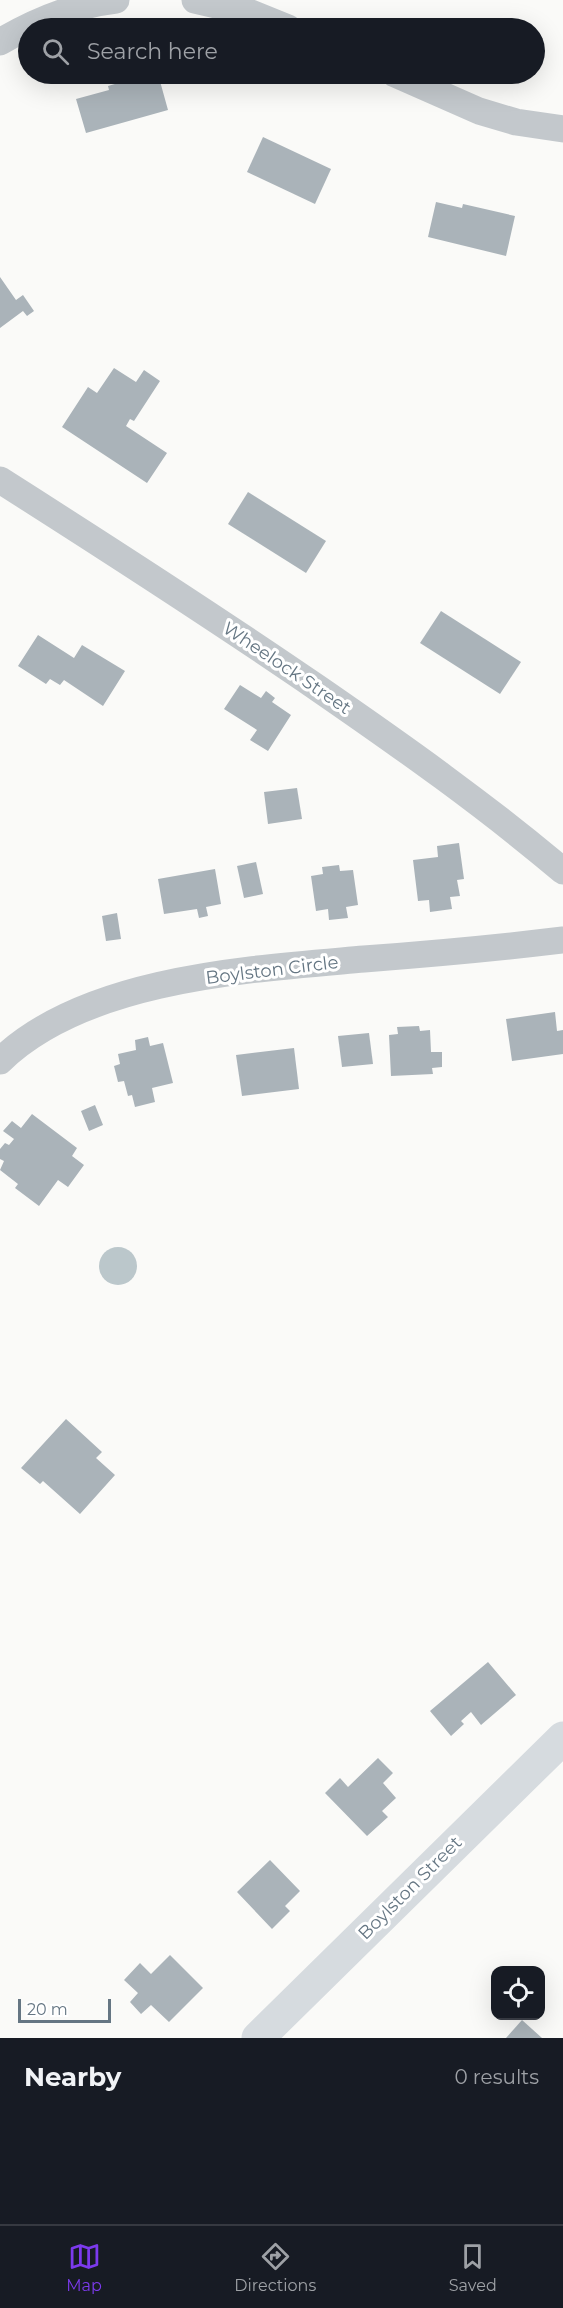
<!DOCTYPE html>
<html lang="en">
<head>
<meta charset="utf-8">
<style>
	:root { --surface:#171b24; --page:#242831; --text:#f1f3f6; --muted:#9ea1a6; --line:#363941; --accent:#7c3aed }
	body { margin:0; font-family:Montserrat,sans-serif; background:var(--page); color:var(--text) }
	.controls { position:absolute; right:18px; bottom:18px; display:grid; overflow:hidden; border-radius:12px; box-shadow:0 6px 24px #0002 }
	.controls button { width:54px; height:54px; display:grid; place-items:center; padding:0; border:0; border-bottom:2px solid var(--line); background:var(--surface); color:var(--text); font:30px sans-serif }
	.scale { position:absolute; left:18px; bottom:15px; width:93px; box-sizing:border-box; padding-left:6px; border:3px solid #657683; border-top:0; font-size:16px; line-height:21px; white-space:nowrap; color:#657683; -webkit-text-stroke:4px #fff; paint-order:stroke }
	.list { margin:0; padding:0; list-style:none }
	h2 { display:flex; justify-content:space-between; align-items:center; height:78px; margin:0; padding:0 24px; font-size:26px }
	h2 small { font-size:20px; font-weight:400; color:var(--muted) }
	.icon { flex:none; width:33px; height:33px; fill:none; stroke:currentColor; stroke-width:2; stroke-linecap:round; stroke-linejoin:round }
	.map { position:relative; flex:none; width:563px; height:2038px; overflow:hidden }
	.search { position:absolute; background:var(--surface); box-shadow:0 6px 24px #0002; left:18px; right:18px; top:18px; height:66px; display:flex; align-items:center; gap:15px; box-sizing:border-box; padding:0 21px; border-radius:33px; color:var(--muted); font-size:22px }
	.sheet { height:186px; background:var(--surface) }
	nav { display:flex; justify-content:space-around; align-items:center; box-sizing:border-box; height:84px; border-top:2px solid var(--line); background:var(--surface); font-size:16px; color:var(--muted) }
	nav a { display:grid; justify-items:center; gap:3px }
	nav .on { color:var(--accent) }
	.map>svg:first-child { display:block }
</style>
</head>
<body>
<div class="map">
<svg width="563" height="2038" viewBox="0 0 563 2038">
	<rect width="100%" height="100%" fill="#fafaf8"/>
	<circle fill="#bbc7cb" cx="118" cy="1266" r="19"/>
	<g fill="#aab3b9">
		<path d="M149,74H158L168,110L86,133L76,99L109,90L108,86Z"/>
		<path d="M263,137L331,169L315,204L247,172Z"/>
		<path d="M436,202L462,208L463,204L515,216L506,256L428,237Z"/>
		<path d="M0,277L16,300L23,295L34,311L27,316L23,311L0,328Z"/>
		<path d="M114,368L136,382L144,370L160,381L134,421L130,419L126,426L167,453L147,483L62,427L88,387L97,393Z"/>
		<path d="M248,492L326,541L306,573L228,524Z"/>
		<path d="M441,611L521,662L500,694L420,643Z"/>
		<path d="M38,635L74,658L82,645L125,671L103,706L64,680L60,685L50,679L46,684L18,666Z"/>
		<path d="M240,685L261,698L266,691L275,698L272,702L291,715L268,751L250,740L257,730L224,709Z"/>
		<path d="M297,788L302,819L268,824L264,792Z"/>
		<path d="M459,843L464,879L457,880L460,896L450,897L452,909L430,912L429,900L418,901L413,860L438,857L437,846Z"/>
		<path d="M256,862L263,894L244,898L237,866Z"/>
		<path d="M339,865L340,871L353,870L358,905L346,907L348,918L329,920L328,909L316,911L311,876L323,874L322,867Z"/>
		<path d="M215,869L221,904L206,907L208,916L199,918L197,909L164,914L158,879Z"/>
		<path d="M117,913L121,939L106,941L102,916Z"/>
		<path d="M555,1012L557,1031L563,1030V1054L512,1061L506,1019Z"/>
		<path d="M419,1026L420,1031L430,1030L431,1052H442V1067L432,1068L433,1074L391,1076L389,1035L398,1034L397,1027Z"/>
		<path d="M369,1033L373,1064L342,1067L338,1036Z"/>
		<path d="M148,1037L150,1046L163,1043L173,1083L152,1088L155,1102L135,1107L132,1095L128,1096L124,1081L118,1082L114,1066L120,1064L118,1054L136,1050L135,1040Z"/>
		<path d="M294,1048L299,1089L242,1096L236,1055Z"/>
		<path d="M95,1105L103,1125L89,1131L81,1111Z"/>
		<path d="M32,1114L77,1148L72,1156L84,1165L68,1187L58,1180L39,1206L15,1188L18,1184L0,1170L4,1161L0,1159V1149L5,1143L9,1145L14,1139L3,1131L12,1121L21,1128Z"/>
		<path d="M66,1419L102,1452L96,1458L115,1475L80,1514L43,1481L40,1484L21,1468Z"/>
		<path d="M488,1662L516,1695L481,1725L471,1712L461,1721L464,1724L451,1736L430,1711Z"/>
		<path d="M378,1758L393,1773L383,1783L396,1798L382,1811L388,1817L367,1836L325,1793L340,1778L348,1787Z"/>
		<path d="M270,1860L300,1891L285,1906L290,1911L272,1929L237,1892Z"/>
		<path d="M170,1955L203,1988L169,2022L151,2005L141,2014L130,2002L138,1993L124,1980L140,1963L151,1974Z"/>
		<path d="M522,2020L542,2038H506Z"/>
	</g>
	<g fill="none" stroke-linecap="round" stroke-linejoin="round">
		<g stroke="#c3c8cc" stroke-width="27">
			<path d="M195,0L251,13L288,28"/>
			<path d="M0,42C35,21 75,5 116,0"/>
			<path d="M395,74L479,111L516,122L563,129"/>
			<path d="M0,480C107,548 214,617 319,689C403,747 485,805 563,871"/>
			<path d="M0,1061C85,978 251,969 364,959C431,954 497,948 563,940"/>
		</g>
		<path stroke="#d6dbdf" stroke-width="33" d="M258,2038L563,1738"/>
	</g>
	<g text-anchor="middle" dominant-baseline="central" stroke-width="6" stroke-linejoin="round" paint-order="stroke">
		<g font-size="18" fill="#657683" stroke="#fff">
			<text transform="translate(287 668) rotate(34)">Wheelock Street</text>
			<text transform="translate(272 970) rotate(-7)">Boylston Circle</text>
			<text transform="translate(410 1888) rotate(-45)">Boylston Street</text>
		</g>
	</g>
</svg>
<div class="controls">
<button><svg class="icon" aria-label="locate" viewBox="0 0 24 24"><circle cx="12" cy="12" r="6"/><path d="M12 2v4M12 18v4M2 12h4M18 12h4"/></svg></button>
</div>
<div class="scale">20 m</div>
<div class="search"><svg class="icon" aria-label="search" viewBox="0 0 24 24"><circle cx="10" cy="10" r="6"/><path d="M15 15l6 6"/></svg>Search here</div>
</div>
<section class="sheet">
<h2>Nearby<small>0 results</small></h2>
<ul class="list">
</ul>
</section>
<nav>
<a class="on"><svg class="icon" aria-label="map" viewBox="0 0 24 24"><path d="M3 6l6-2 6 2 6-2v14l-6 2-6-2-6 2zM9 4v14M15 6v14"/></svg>Map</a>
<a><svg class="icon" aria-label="directions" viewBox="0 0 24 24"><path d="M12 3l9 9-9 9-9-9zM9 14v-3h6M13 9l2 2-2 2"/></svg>Directions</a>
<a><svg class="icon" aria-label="saved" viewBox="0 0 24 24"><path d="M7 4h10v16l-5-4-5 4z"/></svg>Saved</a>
</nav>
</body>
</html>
